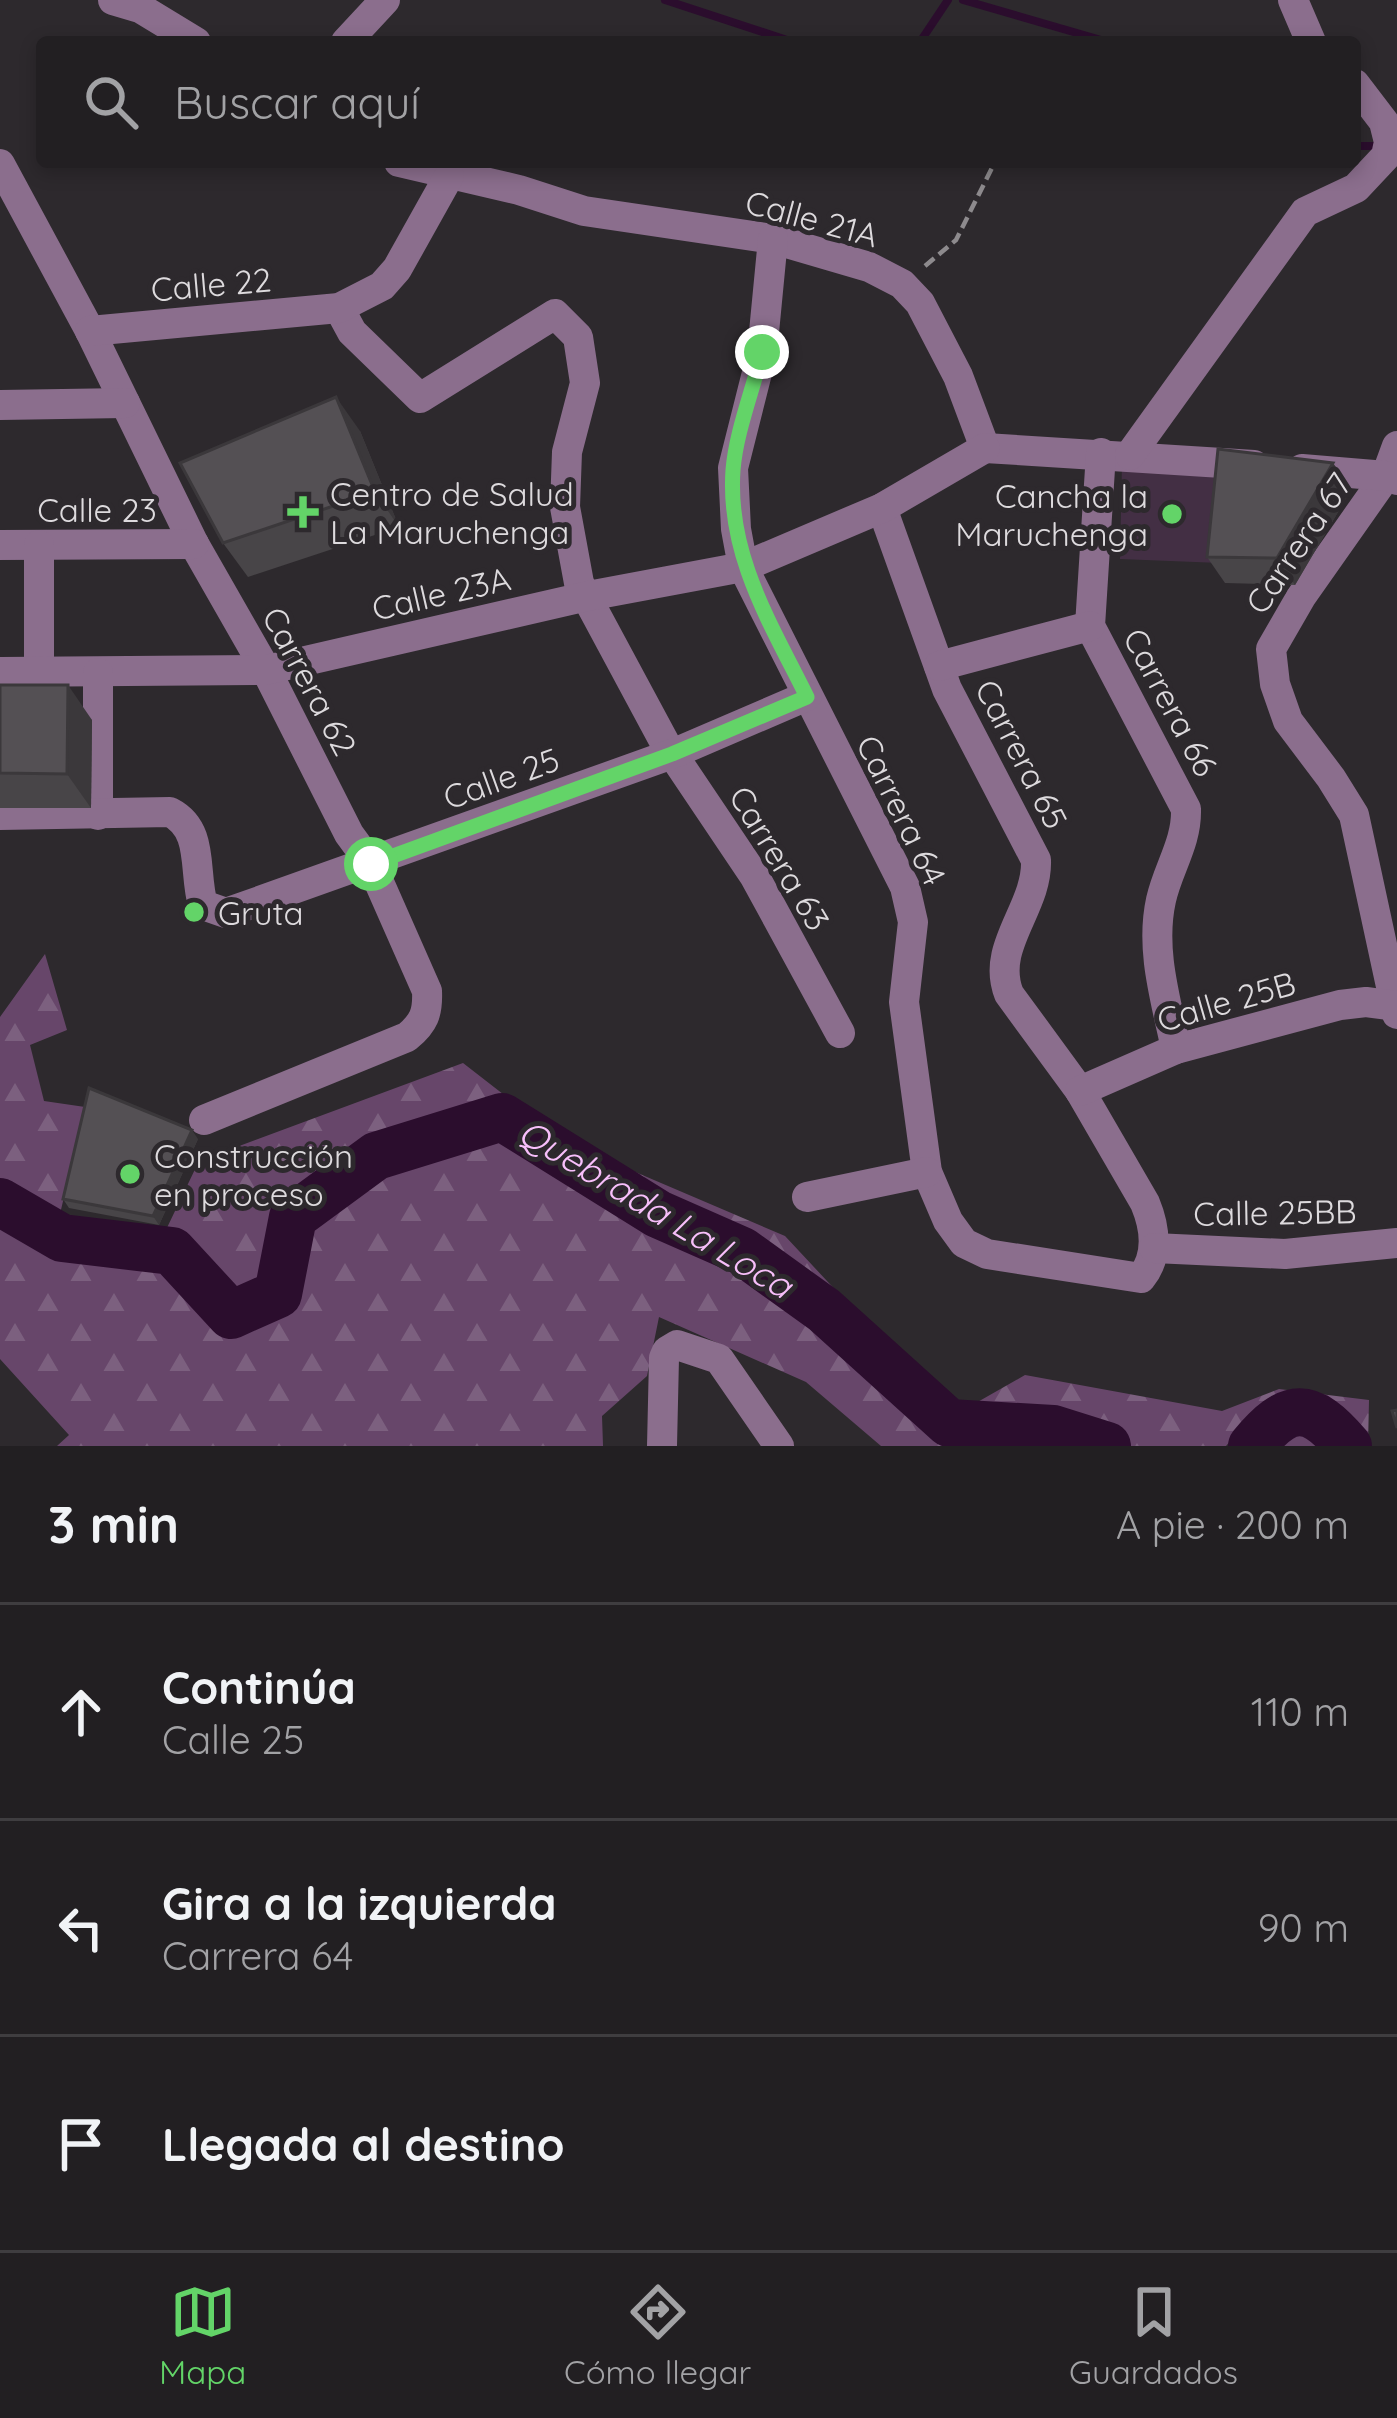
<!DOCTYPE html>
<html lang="es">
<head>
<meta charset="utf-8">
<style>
	:root { --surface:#221f22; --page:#2a272a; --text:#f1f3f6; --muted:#a2a2a5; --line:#3f3d40; --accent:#63d468 }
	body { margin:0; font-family:Quicksand,sans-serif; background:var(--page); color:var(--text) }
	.stop { position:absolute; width:36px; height:36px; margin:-27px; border:9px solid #63d468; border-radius:50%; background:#fff }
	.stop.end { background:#63d468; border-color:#fff; box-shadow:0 3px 12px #0008 }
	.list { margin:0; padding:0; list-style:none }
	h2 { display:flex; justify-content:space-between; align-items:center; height:156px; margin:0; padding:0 48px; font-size:51px }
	h2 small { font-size:39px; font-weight:400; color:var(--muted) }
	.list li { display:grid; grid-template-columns:78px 1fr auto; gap:36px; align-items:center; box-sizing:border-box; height:216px; padding:0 48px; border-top:3px solid var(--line) }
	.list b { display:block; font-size:45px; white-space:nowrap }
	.list p { margin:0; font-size:39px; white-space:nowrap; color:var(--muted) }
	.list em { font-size:39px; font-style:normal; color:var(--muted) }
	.icon { flex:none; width:66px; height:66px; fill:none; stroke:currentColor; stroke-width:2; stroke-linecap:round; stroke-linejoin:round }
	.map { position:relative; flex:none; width:1397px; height:1446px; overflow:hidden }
	.search { position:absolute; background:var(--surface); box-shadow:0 6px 18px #0003; left:36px; right:36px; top:36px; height:132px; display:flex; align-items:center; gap:30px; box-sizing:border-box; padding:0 42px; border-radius:12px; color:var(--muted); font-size:45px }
	.sheet { height:804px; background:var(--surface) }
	nav { display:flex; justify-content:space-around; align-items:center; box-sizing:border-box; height:168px; border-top:3px solid var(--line); background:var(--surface); font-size:33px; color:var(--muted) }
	nav a { display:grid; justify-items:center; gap:6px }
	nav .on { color:var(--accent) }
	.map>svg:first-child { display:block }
</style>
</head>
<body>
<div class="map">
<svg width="1397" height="1446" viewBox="0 0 1397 1446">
	<defs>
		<pattern id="forest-firs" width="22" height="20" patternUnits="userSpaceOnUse" patternTransform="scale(3)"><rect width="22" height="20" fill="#67466a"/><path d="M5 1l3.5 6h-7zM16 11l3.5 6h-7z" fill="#7c607f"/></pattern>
	</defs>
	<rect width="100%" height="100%" fill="#2d292d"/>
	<path fill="#432f44" d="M1122,463L1226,469L1220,563L1120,559Z"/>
	<path fill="url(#forest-firs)" d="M45,954L67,1030L30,1045L44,1101L85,1107L60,1214L164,1234L199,1161L463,1063L565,1142L785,1236L953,1416L1025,1375L1222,1411L1279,1389L1369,1400L1368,1446H1239L1231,1440L1226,1446H881L806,1382L659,1317L647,1376L602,1416L603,1446H57L69,1435L0,1359V1017Z"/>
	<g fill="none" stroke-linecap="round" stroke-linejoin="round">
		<g stroke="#2b0d2d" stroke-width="8">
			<path d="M665,0L793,42"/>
			<path d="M963,0L1108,42"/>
			<path d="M920,42L948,0"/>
			<path d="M1355,146H1378"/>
		</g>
		<g stroke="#2b0d2d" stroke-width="48">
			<path d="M0,1202L62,1238L172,1251L231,1315L278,1294L293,1217L376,1156L502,1117L658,1214L742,1251L824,1310L949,1423L1053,1429L1107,1446"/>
			<path d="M1252,1446C1289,1401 1310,1401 1348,1446"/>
		</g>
		<path stroke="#8d8a8d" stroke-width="4.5" stroke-dasharray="12 6" stroke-linecap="butt" d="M925,266L956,240L995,162"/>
		<g stroke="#8b6e8d" stroke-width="30">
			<path d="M113,0L140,8L196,42"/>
			<path d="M1293,0L1311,42"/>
			<path d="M346,42L385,0"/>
			<path d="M399,162L519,190L584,211L773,239L869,267L902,284L920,303L958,376L985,448"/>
			<path d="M0,164L90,331L194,544L266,670L349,834L371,864L427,991C428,1013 424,1023 407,1037L204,1120"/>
			<path d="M773,239L762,353L733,468L736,529L743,567L905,887L913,922L904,1002L927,1172L948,1221L964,1243L987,1254L1141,1278C1159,1256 1155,1227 1145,1203L1080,1091L1009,994C990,946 1038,908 1036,860L947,689L882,508"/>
			<path d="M339,308L352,332L420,398L555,314L578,337L585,383L567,452L565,507L579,583L665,743L755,877L840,1033"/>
			<path d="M90,331L339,308L382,286L397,269L449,176"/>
			<path d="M0,405L125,403"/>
			<path d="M1397,446L1386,476L1301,597L1271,649L1275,684L1288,721L1331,778L1354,815L1397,1014"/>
			<path d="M985,448L1254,465"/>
			<path d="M1101,453L1090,626L1186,809C1187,843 1168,868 1161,900C1150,950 1166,1000 1176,1049"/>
			<path d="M1130,455L1305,212L1356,188L1386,156L1389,142L1384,122L1355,84"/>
			<path d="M1302,469L1386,476L1397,480"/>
			<path d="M0,545L194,544"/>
			<path d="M39,545V672"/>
			<path d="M939,666L1090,626"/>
			<path d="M0,672L266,670L588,596L743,567L882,508L985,448"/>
			<path d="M98,673V815"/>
			<path d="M0,815L170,812C205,830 193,871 203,905L226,913L672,754L807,696"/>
			<path d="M1080,1091L1176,1049L1340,1005L1366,1002L1397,1006"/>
			<path d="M807,1197L927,1172"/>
			<path d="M1154,1248L1285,1254L1397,1243"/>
			<path d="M662,1446L664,1358L667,1351L677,1345L719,1359L779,1446"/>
		</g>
	</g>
	<g fill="#484548">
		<path d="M360,431L399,527L248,577L223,543Z"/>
		<path d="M1333,463L1351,490L1295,585L1225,583L1207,557Z"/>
		<path d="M0,685L92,720L91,808H0Z"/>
		<path d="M198,1139L159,1225L69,1208L63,1199Z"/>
	</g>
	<g fill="#3b383b">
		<path d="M336,397L360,431L399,527L375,492Z"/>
		<path d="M1333,463L1351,490L1295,585L1277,558Z"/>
		<path d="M68,685L92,720L91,808L67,774Z"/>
		<path d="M192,1130L198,1139L159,1225L153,1216Z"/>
	</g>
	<g fill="#545054" stroke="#3b383b" stroke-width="3">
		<path d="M336,397L375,492L223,543L180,463Z"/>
		<path d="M1218,449L1333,463L1277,558L1207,557Z"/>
		<path d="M0,685H68L67,774L0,773Z"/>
		<path d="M89,1088L192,1130L153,1216L63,1199Z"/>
		<path d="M1397,1410V1428L1392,1411Z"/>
	</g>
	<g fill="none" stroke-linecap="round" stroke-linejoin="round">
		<path stroke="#63d468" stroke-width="15" d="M371,864L672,754L807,697C771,624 727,555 733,470C736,432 753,390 762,352"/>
	</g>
	<g fill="#63d468" stroke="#2d292d" stroke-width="4.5">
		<path d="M297 494h12v12h12v12h-12v12h-12v-12h-12v-12h12z"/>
		<circle cx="1172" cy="514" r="12"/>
		<circle cx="194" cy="912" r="12"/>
		<circle cx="130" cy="1174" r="12"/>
	</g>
	<g text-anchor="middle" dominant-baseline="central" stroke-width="10" stroke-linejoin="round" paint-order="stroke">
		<g font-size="33" fill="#dddadd" stroke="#2d292d">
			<text transform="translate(812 218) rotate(15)">Calle 21A</text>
			<text transform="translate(211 284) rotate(-5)">Calle 22</text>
			<text x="97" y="509">Calle 23</text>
			<text transform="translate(1298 543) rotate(-56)">Carrera 67</text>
			<text transform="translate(441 593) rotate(-13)">Calle 23A</text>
			<text transform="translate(310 681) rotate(62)">Carrera 62</text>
			<text transform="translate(1171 702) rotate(62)">Carrera 66</text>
			<text transform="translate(1022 754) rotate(63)">Carrera 65</text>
			<text transform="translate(501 778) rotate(-20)">Calle 25</text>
			<text transform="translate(902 810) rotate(64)">Carrera 64</text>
			<text transform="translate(780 858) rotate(59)">Carrera 63</text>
			<text transform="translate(1226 1001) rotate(-16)">Calle 25B</text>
			<text transform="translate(1275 1212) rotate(-1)">Calle 25BB</text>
		</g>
		<g font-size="33" fill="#dddadd" stroke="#2d292d" text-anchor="start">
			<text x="330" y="493">Centro de Salud<tspan x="330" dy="38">La Maruchenga</tspan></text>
			<text x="1148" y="495" text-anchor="end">Cancha la<tspan x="1148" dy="38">Maruchenga</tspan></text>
			<text x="218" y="912">Gruta</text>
			<text x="154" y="1155">Construcción<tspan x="154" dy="38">en proceso</tspan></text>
		</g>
		<g font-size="36" font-style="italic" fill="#f7bffa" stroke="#2d292d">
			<text transform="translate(656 1208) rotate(31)">Quebrada La Loca</text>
		</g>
	</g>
</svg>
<div class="stop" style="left:371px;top:864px"></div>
<div class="stop end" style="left:762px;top:352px"></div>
<div class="search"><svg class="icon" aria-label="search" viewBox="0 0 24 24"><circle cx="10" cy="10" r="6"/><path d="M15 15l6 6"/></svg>Buscar aquí</div>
</div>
<section class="sheet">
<h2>3 min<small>A pie · 200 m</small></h2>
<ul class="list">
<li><svg class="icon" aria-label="ahead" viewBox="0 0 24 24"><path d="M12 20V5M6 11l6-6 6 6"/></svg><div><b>Continúa</b><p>Calle 25</p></div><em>110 m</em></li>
<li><svg class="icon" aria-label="left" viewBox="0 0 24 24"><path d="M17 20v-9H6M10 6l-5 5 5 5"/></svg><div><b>Gira a la izquierda</b><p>Carrera 64</p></div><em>90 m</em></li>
<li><svg class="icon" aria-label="arrive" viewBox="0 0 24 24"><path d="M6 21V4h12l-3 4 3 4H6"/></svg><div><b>Llegada al destino</b></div></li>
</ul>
</section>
<nav>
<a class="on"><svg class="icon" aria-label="map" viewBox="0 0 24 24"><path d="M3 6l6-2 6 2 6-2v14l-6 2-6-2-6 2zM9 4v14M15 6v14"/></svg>Mapa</a>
<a><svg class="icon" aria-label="directions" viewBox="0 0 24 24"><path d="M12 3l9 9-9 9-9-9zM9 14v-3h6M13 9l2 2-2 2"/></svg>Cómo llegar</a>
<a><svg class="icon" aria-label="saved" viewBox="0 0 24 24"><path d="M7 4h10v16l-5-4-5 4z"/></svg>Guardados</a>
</nav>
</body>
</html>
